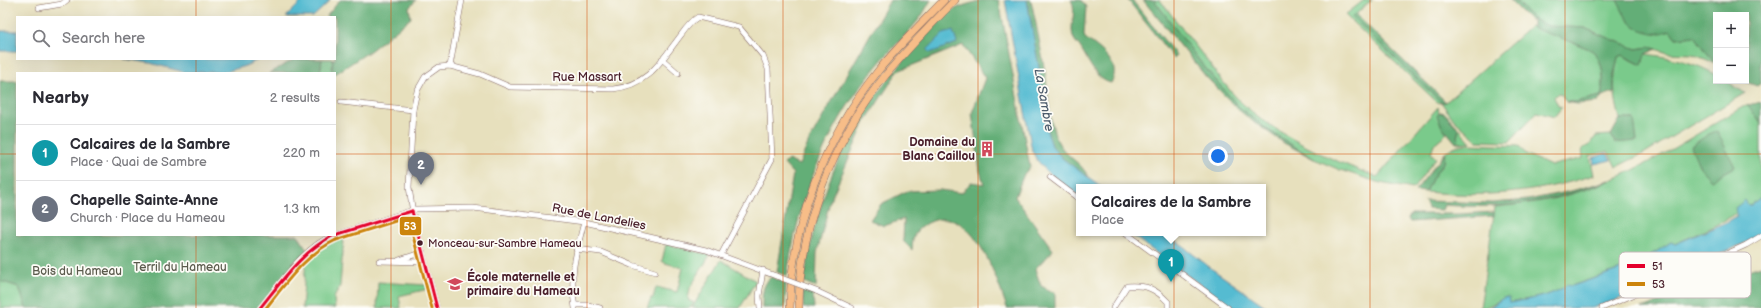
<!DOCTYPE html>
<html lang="en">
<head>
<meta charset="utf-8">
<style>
	:root { --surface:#fff; --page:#f2f2f3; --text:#2b2b33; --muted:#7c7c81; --line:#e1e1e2; --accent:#d1495b }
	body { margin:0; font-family:"Balsamiq Sans",sans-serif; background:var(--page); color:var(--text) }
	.controls { position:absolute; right:12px; top:12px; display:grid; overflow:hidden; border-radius:0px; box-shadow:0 4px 16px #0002 }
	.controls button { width:36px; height:36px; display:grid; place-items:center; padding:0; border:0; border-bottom:1px solid var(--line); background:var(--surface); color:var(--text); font:20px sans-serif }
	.you { position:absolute; left:1218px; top:156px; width:14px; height:14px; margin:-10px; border:3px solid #fff; border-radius:50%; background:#1a73e8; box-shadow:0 0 0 6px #1a73e833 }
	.badge { display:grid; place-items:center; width:26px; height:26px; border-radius:50%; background:var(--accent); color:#fff; font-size:13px; font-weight:700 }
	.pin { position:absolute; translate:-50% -33px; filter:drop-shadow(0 1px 2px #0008) }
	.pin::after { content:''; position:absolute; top:21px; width:14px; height:12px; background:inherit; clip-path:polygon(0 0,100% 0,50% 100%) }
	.popup { position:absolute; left:1076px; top:184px; width:190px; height:52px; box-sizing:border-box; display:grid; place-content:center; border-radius:0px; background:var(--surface); filter:drop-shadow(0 1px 3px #0005); font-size:13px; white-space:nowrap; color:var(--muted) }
	.popup b { font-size:15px; color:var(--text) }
	.popup::after { content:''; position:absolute; left:50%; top:100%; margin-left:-8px; border:8px solid transparent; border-top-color:var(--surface) }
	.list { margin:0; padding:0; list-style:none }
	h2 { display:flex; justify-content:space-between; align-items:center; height:52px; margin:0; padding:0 16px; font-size:17px }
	h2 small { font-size:13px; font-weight:400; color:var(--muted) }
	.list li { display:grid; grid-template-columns:26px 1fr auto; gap:12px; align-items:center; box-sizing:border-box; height:56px; padding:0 16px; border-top:1px solid var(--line) }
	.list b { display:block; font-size:15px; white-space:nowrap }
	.list p { margin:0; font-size:13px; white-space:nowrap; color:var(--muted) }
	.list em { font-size:13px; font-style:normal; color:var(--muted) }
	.icon { flex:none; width:22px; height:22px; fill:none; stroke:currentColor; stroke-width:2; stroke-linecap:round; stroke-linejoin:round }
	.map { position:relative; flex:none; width:1761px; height:308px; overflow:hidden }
	.search { position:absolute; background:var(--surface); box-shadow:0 4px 16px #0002; left:16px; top:16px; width:320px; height:44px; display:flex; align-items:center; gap:10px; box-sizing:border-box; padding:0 14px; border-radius:0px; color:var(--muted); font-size:15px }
	.panel { position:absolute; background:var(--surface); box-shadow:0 4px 16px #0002; left:16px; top:72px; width:320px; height:164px; border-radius:0px }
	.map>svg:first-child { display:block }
</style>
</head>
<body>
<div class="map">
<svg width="1761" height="308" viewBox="0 0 1761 308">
	<rect width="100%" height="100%" fill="#fdfcf7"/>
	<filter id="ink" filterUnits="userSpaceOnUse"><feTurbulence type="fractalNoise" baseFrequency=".025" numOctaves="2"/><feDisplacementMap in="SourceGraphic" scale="8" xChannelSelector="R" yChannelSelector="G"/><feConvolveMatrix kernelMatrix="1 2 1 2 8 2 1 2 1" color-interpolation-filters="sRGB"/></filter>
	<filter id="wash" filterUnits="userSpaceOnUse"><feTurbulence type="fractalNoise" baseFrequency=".012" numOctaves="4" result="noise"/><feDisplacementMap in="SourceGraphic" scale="16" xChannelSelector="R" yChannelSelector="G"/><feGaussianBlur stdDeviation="0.9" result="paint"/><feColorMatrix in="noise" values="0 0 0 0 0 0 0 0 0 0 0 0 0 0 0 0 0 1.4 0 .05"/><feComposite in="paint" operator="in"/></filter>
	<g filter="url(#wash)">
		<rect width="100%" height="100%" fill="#e7e0bd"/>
		<g fill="#7aca8b" stroke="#62745b">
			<path d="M1154,0H1160C1175,19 1190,39 1205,58C1217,74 1229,91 1244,105C1283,139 1330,159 1377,177L1438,107L1441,125L1447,133L1434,144L1431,153L1436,158L1413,189L1380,183L1340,170L1314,159L1267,129L1239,107L1201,63Z"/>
			<path d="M1364,0H1372L1353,17L1441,102H1446L1531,26L1534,28C1543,32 1589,47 1594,52C1604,62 1605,83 1601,96L1576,102H1566L1562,95L1558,93L1554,97L1558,106L1562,107L1554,117L1537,112L1509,142L1478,141L1454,120L1441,102L1438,103L1345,15Z"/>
			<path d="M1516,0H1617L1630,22L1670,30L1676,38L1695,36L1715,63L1692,54L1668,53L1649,47L1636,49L1584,28L1548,26L1533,19Z"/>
			<path d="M1645,54C1669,57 1696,62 1716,75V81H1726L1745,93L1643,154L1616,167L1608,151L1590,156L1594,175C1539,193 1484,198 1426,192L1432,179L1444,161L1445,153C1451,147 1457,145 1466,144L1519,146L1526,154L1551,166C1561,162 1572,162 1583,158L1582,149L1591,144L1596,136L1611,135L1615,143L1634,119H1620C1614,95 1612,82 1618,57L1621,55L1642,65Z"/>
			<path d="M322,59H333L332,70L334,73H320Z"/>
			<path d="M1748,104L1761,124V197L1751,205H1748C1727,222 1700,232 1675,244L1671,242L1656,252L1630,266L1571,286L1567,285C1552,297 1527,299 1508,303L1507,301L1509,298L1507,297L1484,308H1480L1495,207C1523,204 1551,201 1578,192C1639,174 1693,135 1748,104Z"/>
			<path d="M1440,112L1445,113L1471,142L1456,143L1459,140L1457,137L1459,129L1444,114Z"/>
			<path d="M344,236L340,286L334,298L335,308H302L306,259L328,242Z"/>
			<path d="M666,244L710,255L690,288L688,300L694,303L690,308H647L651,298H653L656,287L677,292L683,268L665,263L662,261Z"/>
			<path d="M1733,253L1737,263L1726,269L1721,259Z"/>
			<path d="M721,260L756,281L740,308H692Z"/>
			<path d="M0,281L19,287L26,308H0Z"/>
			<path d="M378,282L427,285L428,289L399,296L401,308H377Z"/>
		</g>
		<g fill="#63ae77" stroke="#566651">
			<path d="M340,0H416L409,8L411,18L370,51L335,74L332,70L333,59H335V17H326Z"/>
			<path d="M890,0H931C927,6 924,13 920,18C905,38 886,53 871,73C824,132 798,202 787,276L777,272L793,174L784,164L788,160L799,165L809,141Z"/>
			<path d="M982,0H999L1030,167L1024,174L1015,197L1053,250L1035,269L1041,286L1055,293V308H1007C997,280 973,202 930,222C915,229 913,234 912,250L903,241L904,219L884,226L870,220L881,204L907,191L940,190L962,193L971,182L984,184L980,171L972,113L985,78L963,45L898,71L865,122L830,201L817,253L816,287L804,282C816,193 849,119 911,53C920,43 942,16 953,10C962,5 973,3 982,0Z"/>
			<path d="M1027,0H1031C1036,24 1041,48 1045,73C1049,94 1048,119 1057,140C1064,156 1083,163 1088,177L1063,159L1052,146L1047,131L1043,90Z"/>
			<path d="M1071,0H1081L1086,7L1084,35L1085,38C1099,48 1123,64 1111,83C1095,80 1088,59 1080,47C1078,44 1075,42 1074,39C1068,27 1078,11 1071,0Z"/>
			<path d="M1128,0H1132L1176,55L1174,59Z"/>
			<path d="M1143,0H1154L1201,63L1239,107L1267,129L1314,159L1284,143L1251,120L1239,110L1207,78Z"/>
			<path d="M1510,0H1516L1533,19L1548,26L1584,28L1636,49L1649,47L1657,49L1645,54L1642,65L1622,55L1618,57L1614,75V92L1602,96L1598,102L1577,104L1566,102H1576L1601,96C1605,83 1604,62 1594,52C1589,47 1543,32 1533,28V20L1531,21Z"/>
			<path d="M1617,0H1761V83L1757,86L1743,81H1746V15H1716V65L1695,36L1676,38L1670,30C1658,37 1639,32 1630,22C1624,16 1621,7 1617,0Z"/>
			<path d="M1355,14L1446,102H1441L1352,17Z"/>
			<path d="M295,59H322L320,73H269Z"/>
			<path d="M0,81H17V235H298L308,251L260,308H26L19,287L0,281Z"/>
			<path d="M1761,102V124L1748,105Z"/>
			<path d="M1440,112L1444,114L1459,129L1457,137L1459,140L1456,143L1441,125L1437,116Z"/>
			<path d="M1620,119H1634L1637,141L1615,143L1611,135Z"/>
			<path d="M1717,131L1735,167L1711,180L1700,168L1691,146L1709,134Z"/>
			<path d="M1445,153L1444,161L1432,179L1426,192L1415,191Z"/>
			<path d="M1610,180C1555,202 1504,210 1444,205L1442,210L1428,209L1425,201L1492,203L1528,200L1571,191Z"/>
			<path d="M1494,212V216L1410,222L1408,219L1411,214H1459Z"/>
			<path d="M1761,266V308H1641L1672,299L1694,287Z"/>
			<path d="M771,277L786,283L785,308H762C762,297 762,284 771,277Z"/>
			<path d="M803,290L813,294L814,308H803Z"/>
		</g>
		<g fill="#54bbd1" stroke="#4f6d7e">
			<path d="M303,0H331L313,17H286Z"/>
			<path d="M1005,0H1027L1043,90L1047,131L1052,146L1063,159L1102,187H1079V196C1062,183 1041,171 1032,151Z"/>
			<rect x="0" y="31" width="17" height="20"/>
			<path d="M953,31L957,43L930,53L927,50L943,34Z"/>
			<path d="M124,59H260L245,66L225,72H184L150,63Z"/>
			<path d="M1607,153L1611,160L1594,164L1593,158Z"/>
			<path d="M1761,197V232L1745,243L1614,301L1592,308H1489L1503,298L1507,297L1510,298L1509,303C1527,299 1552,297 1567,285L1572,286L1630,266L1656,252L1671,242L1675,244L1727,222L1737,216L1735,208L1745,200L1748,205H1751Z"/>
			<path d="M1129,233H1166L1212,269L1268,308H1232Z"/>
		</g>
	</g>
	<g filter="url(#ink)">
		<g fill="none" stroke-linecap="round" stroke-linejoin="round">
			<g stroke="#81635e" stroke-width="6">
				<g id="minor">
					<path d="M39,8L62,4L67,0"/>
					<path d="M662,59L678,73"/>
					<path d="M450,66L462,0"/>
					<path d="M341,102L413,110"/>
					<path d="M1050,177L1079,199"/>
					<path d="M1126,233L1228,308"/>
					<path d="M335,235L416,209L473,208L584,222L706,250L776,276"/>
					<path d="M576,249L601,252L632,265L655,272"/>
					<path d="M399,260L423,252"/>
					<path d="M379,261L425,262"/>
					<path d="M816,291L852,308"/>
					<path d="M575,305H588L600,308"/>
					<path d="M260,308C280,284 304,246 334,235"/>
					<path d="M437,308L414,220L409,187L413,110L417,91L425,77L439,67L450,66L480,74L510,87L613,89C649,85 661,61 681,35C686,28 691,21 698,17L739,27L763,56L768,69L772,159L721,255"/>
					<path d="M575,308C569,275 576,253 584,222"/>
					<path d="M760,308L759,296L763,270"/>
					<path d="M1113,308L1127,286C1146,285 1155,288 1168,302V308"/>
					<path d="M1602,308L1680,275L1746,245L1761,236"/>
				</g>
			</g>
			<g stroke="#81635e" stroke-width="8">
				<g id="highway">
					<path d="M790,308C791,222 825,138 878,71C898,46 922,23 944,0"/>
					<path d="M799,308C799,225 833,140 885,76C907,49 931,25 955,0"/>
				</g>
			</g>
			<use href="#minor" stroke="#fff" stroke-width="5"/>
			<use href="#highway" stroke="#f7bd88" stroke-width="7"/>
			<g stroke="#81635e" stroke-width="6" stroke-linecap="butt">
				<path id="minor-bridge" d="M776,276L816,291"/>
			</g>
			<use href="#minor-bridge" stroke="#fff" stroke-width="5"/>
			<g stroke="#fdfcf7" stroke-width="6">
				<g id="bus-1">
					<path d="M412,211L437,308"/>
					<path d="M335,235L412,211"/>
					<path d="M260,308C282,281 302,251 334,235"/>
				</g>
			</g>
			<g stroke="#fdfcf7" stroke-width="6">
				<g id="bus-2">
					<path d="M336,240L408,217L432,308"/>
					<path d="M266,308C287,282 306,254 336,240"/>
				</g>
			</g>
			<use href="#bus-1" stroke="#e4002b" stroke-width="3"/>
			<use href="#bus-2" stroke="#cc840b" stroke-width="3"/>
		</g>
	</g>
	<path fill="none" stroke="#d8530f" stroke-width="1" stroke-opacity="0.55" d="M196,0V17M391,0V308M587,0V308M783,0V308M978,0V308M1174,0V308M1370,0V308M1565,0V308M196,59V73M0,154H17M335,154H1761M196,235V308"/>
	<defs>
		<g id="building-bare" transform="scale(1.2)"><path d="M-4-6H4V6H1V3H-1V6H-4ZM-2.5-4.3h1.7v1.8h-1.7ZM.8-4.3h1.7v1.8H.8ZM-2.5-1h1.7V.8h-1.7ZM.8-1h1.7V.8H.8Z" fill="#d1495b" stroke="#fdfcf7" stroke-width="2.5" paint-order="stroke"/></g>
		<g id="school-bare" transform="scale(1.2)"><path d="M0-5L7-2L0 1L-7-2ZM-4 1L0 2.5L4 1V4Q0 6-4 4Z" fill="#d1495b" stroke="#fdfcf7" stroke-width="2.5" paint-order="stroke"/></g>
	</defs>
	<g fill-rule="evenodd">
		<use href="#building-bare" x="987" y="149"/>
		<use href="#school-bare" x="455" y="284"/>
	</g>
	<circle fill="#4a1f2b" stroke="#fdfcf7" stroke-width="1.5" cx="420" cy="243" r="3.5"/>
	<g text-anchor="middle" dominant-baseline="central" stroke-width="3.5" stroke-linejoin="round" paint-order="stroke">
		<g font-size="11" fill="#4a1f2b" stroke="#fdfcf7" text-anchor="start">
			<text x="428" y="243">Monceau-sur-Sambre Hameau</text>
		</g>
		<g font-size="12" fill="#4a1f2b" stroke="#fdfcf7">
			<text x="587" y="77">Rue Massart</text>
			<text transform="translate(599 217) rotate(11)">Rue de Landelies</text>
		</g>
		<g font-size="12" font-weight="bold" fill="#4a1f2b" stroke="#fdfcf7" text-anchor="end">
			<text x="975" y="142">Domaine du<tspan x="975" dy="14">Blanc Caillou</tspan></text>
			<text x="467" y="277" text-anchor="start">École maternelle et<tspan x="467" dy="14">primaire du Hameau</tspan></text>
		</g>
		<g font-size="12" fill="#5b5b4d" stroke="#fdfcf7">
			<text x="180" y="267">Terril du Hameau</text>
			<text x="77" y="271">Bois du Hameau</text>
		</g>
		<g font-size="13" font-style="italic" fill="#4e5d6d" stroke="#fdfcf7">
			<text transform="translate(1044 100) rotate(80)">La Sambre</text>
		</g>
	</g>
	<rect x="1619" y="252" width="132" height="46" rx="6" fill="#fdfcf7" stroke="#c7baba" stroke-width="1"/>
	<rect x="1627" y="264" width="18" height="4" fill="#e4002b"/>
	<rect x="1627" y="282" width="18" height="4" fill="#cc840b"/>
	<g font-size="11" fill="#4a1f2b">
		<text x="1652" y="270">51</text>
		<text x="1652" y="288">53</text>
	</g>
	<rect stroke="#fdfcf7" stroke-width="1.5" x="399" y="216" width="23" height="20" rx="4" fill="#cc840b"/>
	<g font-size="11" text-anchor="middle" font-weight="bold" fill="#fff">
		<text x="410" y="230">53</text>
	</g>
</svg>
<div class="controls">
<button>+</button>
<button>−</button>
</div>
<div class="you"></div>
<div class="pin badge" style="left:1171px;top:282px;background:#0f9aa8">1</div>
<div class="popup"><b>Calcaires de la Sambre</b>Place</div>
<div class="pin badge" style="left:421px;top:185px;background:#6b7280">2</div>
<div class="search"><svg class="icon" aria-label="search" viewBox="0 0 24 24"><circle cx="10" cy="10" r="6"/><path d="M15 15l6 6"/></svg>Search here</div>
<section class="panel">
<h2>Nearby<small>2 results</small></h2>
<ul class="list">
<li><span class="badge" style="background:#0f9aa8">1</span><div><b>Calcaires de la Sambre</b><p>Place · Quai de Sambre</p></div><em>220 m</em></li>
<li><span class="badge" style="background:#6b7280">2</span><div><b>Chapelle Sainte-Anne</b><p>Church · Place du Hameau</p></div><em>1.3 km</em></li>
</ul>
</section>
</div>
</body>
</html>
